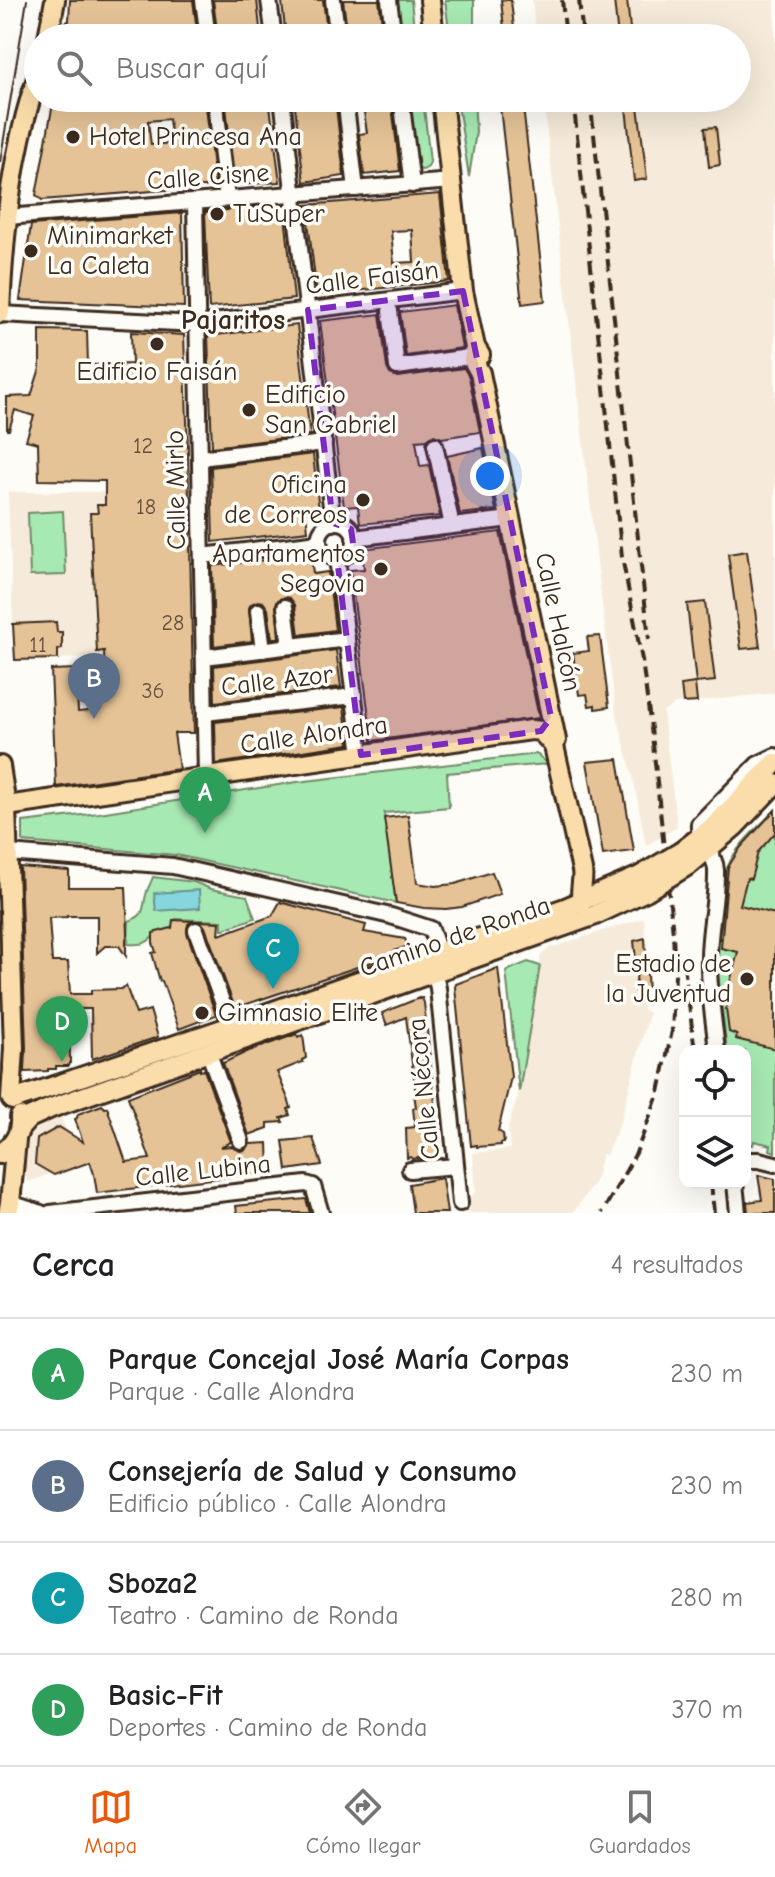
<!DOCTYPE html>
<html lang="es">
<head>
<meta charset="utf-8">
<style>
	:root { --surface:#fff; --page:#f2f2f2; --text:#202124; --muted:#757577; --line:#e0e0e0; --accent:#ea580c }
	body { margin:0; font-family:"Comic Neue",sans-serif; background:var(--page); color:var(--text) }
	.controls { position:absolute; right:24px; bottom:24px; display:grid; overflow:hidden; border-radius:16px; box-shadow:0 8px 32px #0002 }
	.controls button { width:72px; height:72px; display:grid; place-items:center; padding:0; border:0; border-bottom:2px solid var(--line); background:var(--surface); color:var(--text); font:40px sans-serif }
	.you { position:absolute; left:490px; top:476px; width:28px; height:28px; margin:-20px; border:6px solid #fff; border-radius:50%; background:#1a73e8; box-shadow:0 0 0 12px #1a73e833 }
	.badge { display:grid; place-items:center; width:52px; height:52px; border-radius:50%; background:var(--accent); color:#fff; font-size:26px; font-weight:700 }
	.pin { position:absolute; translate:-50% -66px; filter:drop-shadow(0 2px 4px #0008) }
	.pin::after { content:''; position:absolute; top:42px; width:28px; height:24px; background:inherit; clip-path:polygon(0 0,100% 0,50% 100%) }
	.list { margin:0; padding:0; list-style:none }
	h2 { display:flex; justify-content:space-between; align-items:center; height:104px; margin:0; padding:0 32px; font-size:34px }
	h2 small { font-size:26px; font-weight:400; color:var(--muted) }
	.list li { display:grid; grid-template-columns:52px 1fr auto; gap:24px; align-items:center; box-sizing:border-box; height:112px; padding:0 32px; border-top:2px solid var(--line) }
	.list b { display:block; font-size:30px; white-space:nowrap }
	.list p { margin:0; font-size:26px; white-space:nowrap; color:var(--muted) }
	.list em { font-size:26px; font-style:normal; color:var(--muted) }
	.icon { flex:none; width:44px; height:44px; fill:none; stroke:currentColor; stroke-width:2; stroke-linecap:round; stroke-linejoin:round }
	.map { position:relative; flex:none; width:775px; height:1213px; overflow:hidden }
	.search { position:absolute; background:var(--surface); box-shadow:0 8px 32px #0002; left:24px; right:24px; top:24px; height:88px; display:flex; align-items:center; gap:20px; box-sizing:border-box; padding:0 28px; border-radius:44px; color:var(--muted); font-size:30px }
	.sheet { height:552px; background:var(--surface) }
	nav { display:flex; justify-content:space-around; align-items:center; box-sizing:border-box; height:112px; border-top:2px solid var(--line); background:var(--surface); font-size:22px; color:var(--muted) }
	nav a { display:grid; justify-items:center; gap:4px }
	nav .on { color:var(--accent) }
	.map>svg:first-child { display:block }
</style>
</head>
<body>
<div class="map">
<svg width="775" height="1213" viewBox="0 0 775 1213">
	<rect width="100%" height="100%" fill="#fdfcf7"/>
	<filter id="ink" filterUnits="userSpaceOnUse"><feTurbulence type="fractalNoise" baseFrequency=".0125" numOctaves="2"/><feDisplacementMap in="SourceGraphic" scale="16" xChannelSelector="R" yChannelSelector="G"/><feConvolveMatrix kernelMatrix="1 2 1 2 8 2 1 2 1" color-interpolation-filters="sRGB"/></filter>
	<g filter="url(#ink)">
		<g fill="#f6ebda">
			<path d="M532,0H775V693L675,704L663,712L677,827L646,846L633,777L616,712L602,604L543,98H737V38H536Z"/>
			<path d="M8,492H136L143,681L90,683L89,658L58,659V650L62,649V632H57L56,623L13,624Z"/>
			<path d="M644,918L647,970L646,993L643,1009L649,1013L620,1123L606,1155L602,1154L595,1181L573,1213H457L476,1192L473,1153L510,1149L508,1128L519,1092L526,1054L540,966V957L549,948Z"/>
			<path d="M61,1117L77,1158L74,1165L28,1182L20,1161L28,1137L43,1124Z"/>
		</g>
		<g fill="#a7e9b3" stroke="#718a68" stroke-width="2">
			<path d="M394,0H411L415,38H398Z"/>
			<path d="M445,0H474V38H450Z"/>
			<path d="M405,98H423L430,162L428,167L423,170L417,169L413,164Z"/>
			<path d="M457,98H474L476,132L469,177Z"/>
			<path d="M63,511L66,575L30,576L28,513Z"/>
			<path d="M537,754L548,764L447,773L449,807L384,813L396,903L176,855L23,842V822L99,813L297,782Z"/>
			<path d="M775,810V1152L770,1150L771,1145L754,1141L753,1145L745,1143V1051H727L717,964V950L722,919L720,918C722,901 722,881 728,866C737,844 759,827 775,810Z"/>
			<path d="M153,877L194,882L211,889L247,896L255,918L224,929H222V921L176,919L175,927L156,932C149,944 142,945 128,944L129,921C146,915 142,910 146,895C147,889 151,883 153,877Z"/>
			<path d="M528,962L540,966L519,1092L506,971Z"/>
		</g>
		<path fill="#86d7dd" stroke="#689291" stroke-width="2" d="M199,890L200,908L156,911L154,893Z"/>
		<g fill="#e5c397" stroke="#3b2a1e" stroke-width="2" fill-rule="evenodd">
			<path d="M70,0H193L198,38H159L158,35L133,38H66V22L69,21Z"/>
			<path d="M213,0H257L261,38H218Z"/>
			<path d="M297,0H323L328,38H286L282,2Z"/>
			<path d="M343,0H379L384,38H348Z"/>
			<path d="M501,0H511L515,38H505Z"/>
			<path d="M614,0H627L631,38H618Z"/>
			<path d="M54,98H104L105,104L133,100V98H205L215,186L42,200L36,195ZM169,119L172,143L151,145L148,121Z"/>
			<path d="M225,98H269L280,182L235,185Z"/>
			<path d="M294,98H335L344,176L304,182Z"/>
			<path d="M362,98H391L400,171L364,175L359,134L367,133Z"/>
			<path d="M499,98H522L545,301L522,304Z"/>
			<path d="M625,98H637L647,179L634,181Z"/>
			<path d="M716,127L720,165L709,167L705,128Z"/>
			<path d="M440,194L449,281L317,295L306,205ZM412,230L414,262L394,263L391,231Z"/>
			<path d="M284,205L294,299L209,308L205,212Z"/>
			<path d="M182,213L184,307L20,300L31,225Z"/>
			<path d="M454,305L462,348L406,356L400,312Z"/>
			<path d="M380,314L387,368L390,374L398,377L464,368L469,377L480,432L442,438L434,435L427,440L416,441L420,466L429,465L440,516L360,524L358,506L344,507L320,321Z"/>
			<path d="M297,325L310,435L212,447L208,336Z"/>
			<path d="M40,330L87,331L88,365L132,364L131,332L184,335L188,451L194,733H174L179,769L56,787L51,670L76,669L78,712L100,710L99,682H105L104,651L97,652L90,513H98L97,505H105V481L39,480L38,443L26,440L34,416L15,410L9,430H7V397L31,396L40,368Z"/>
			<path d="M483,448L496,510L460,514L447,456Z"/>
			<path d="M313,454L319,511L306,512L308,531L213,542L211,467Z"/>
			<path d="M500,532L539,718L372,741L350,570L364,569L362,549Z"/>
			<path d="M747,551L760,647L741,649L728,554Z"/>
			<path d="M311,555L313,574L328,572L335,630L299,635L295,605L290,598L285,597L278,600L276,604L279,638H272L268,609L263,602L258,601L251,604L249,608L252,641L214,646L212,566Z"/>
			<path d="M705,602L715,681L696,683L687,604Z"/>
			<path d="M56,622L57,632H62V649L58,650V659L15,660L13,624Z"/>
			<path d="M600,636L609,707L595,709V705L589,706L587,694L579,695L573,653L589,651L587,637Z"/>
			<path d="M336,650L341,687L215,702L214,666Z"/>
			<path d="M695,683L697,702L683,703L681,685Z"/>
			<path d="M344,707L349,744L216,764L215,722Z"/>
			<path d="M618,759L634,851L603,855L587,762Z"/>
			<path d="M775,810V833L758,852L751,879L747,878L740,905L775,914V1049L736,1039L737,1035L729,1032L726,1009L730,994L729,986L738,952L721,948L728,867L741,847Z"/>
			<path d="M408,815L417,883L435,886L455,884L492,872L500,894L462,907L446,909L424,908L396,903L384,818Z"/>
			<path d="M20,867L69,871V887H126L128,934L126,939V956L119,946H105L97,953V916H67V917L49,918L52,962H68L70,994H91V990L121,989L126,986L136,1014L150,1010L158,1037L92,1059L91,1009H69L70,1063H69L68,1066H56V1069H48V1071L25,1072L26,1048Z"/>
			<path d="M280,902L366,925L364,932L405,939L408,946L394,951L395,953L387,957L235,1008L205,927L200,921L220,922L219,935L272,916Z"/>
			<path d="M173,920L193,921L188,924L187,933L216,1015L179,1029L162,981H160L152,953L156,952L153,943V933L172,928Z"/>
			<path d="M645,938L648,993L639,994L635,992L637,970L634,941Z"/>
			<path d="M498,968L511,1077L498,1131L503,1134L504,1143H501V1145L477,1147V1145L471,1146L455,987L456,984Z"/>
			<path d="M419,998V999L422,998L424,1003L440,1148L439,1155L412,1159L411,1157L407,1158L406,1128L415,1127L413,1108L416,1107L414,1094H416L406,1017L387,1025L382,1013Z"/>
			<path d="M297,1034L298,1037L303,1035L306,1058L302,1060L303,1062L277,1072L289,1101L291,1108L288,1109L290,1115L281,1118L283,1122L268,1123V1128L249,1135L223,1063L249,1051Z"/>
			<path d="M200,1069V1071L204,1070L231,1142L220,1147L232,1146L240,1151L245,1150L250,1144L268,1143L269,1172L97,1193L94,1174L90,1162L54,1175L35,1164L37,1139L59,1127L83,1142L75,1119L77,1118L78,1114L102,1105L105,1108L107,1107L126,1162L150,1159L128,1097Z"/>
			<path d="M313,1138L322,1165L287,1170L283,1141Z"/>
			<path d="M758,1175L775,1179V1213H748L747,1202L762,1200Z"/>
			<path d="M442,1178L447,1213H413L409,1184Z"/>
			<path d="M306,1199L310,1213H237L236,1206Z"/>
		</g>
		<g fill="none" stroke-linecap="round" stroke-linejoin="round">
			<g stroke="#3b2a1e" stroke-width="20">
				<g id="minor">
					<path d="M203,0L208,38"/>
					<path d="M269,0L274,38"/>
					<path d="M333,0L338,38"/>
					<path d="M389,0L394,38"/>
					<path d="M215,98L227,199"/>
					<path d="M282,98L333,523"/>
					<path d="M345,98L356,189"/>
					<path d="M401,98L412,185"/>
					<path d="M195,202L206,777"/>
					<path d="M7,217L452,181"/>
					<path d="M390,311L397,367L469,357L473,360"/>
					<path d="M0,314L197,324L463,291"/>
					<path d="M435,445L452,526"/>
					<path d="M200,458L324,443"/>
					<circle cx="337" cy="540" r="18"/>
					<path d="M354,538L510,519"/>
					<path d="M202,556L319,542"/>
					<path d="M337,558L361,755"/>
					<path d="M285,607L290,646"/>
					<path d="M258,611L263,650"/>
					<path d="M204,657L347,639"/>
					<path d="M205,713L354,696"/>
					<path d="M8,853L173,866L391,916L431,929L439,952"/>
					<path d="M196,930L231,1026"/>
					<path d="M434,971L438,988L460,1203"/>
					<path d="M717,1051C714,1020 708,988 709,957C709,928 717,899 716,870C715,852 697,841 699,824L758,764L775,756"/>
					<path d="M212,1062L241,1141"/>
					<path d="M745,1160H759L775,1164"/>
					<path d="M410,1170L456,1166"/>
					<path d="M735,1183L738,1213"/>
					<path d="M10,1203L41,1213"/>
					<path d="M50,1213L306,1184L313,1186L321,1213"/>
				</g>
			</g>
			<g stroke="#3b2a1e" stroke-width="24">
				<g id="major">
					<path d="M430,0L434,38"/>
					<path d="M48,38L55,0"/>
					<path d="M442,98L463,291L475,347L480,355"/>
					<path d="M0,313C3,234 12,149 38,75"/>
					<path d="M475,347L473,360L480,373L556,740L554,746L582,870C584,881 579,890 582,902"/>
					<path d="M0,766L6,806L14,1048L11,1098"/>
					<path d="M0,807L531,730L541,731L554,746"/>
					<path d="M682,851L716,824L775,763"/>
					<path d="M690,864L735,826L775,784"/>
					<path d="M13,1100L231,1026L565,908L640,876"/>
					<path d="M21,1127L29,1118L51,1108L593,916L646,891"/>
					<path d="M0,1154C14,1145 21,1134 20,1117"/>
					<path d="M8,1213L10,1203L16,1140"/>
				</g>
			</g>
			<use href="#minor" stroke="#fdfcf7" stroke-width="14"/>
			<use href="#major" stroke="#faddab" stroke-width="18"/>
			<g stroke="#3b2a1e" stroke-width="2">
				<path d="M0,162L27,0"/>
				<path d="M0,910L3,1037V1069L0,1086"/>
			</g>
			<g stroke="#3b2a1e" stroke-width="4" stroke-dasharray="12 6" stroke-linecap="butt">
				<path d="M562,0L566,38"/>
				<path d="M579,0L583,38"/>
				<path d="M573,98L622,557L642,660L653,744L673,933L675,975L672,1031L659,1092L636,1153L602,1213"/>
				<path d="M590,98L649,639"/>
				<path d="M684,965L695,1051"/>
				<path d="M711,1183L714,1213"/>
			</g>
			<g stroke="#3b2a1e" stroke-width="24" stroke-linecap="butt">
				<g id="major-bridge">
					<path d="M640,876L682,851"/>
					<path d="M646,891L690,864"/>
				</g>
			</g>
			<use href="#major-bridge" stroke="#faddab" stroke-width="18"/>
		</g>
	</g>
	<path fill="#7b2cbf" fill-opacity="0.2" stroke="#7b2cbf" stroke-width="6" stroke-dasharray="16 10" stroke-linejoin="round" d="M463,291L551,717L541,731L361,755L337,558L354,550L351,529L333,523L308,310Z"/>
	<g fill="#3b2a1e" stroke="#fdfcf7" stroke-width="3">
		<circle cx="73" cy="137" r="8"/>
		<circle cx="217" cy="214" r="8"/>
		<circle cx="31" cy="251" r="8"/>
		<circle cx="157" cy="344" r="8"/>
		<circle cx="249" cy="410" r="8"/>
		<circle cx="363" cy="500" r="8"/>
		<circle cx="381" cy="569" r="8"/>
		<circle cx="747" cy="979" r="8"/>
		<circle cx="202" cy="1013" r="8"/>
	</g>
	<g text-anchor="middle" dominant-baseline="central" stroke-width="7" stroke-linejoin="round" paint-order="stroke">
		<g font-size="22" fill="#66503c">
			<text x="143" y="446">12</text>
			<text x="146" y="507">18</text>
			<text x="173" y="623">28</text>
			<text x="38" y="645">11</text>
			<text x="153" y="691">36</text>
		</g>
		<g font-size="26" fill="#3b2a1e" stroke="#fdfcf7" text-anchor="start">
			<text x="89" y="137">Hotel Princesa Ana</text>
			<text x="233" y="214">TuSuper</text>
			<text x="47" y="236">Minimarket<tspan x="47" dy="30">La Caleta</tspan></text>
			<text x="157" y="372" text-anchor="middle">Edificio Faisán</text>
			<text x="265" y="395">Edificio<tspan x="265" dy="30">San Gabriel</tspan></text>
			<text x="347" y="485" text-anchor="end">Oficina<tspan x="347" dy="30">de Correos</tspan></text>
			<text x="365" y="554" text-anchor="end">Apartamentos<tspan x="365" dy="30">Segovia</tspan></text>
			<text x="731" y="964" text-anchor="end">Estadio de<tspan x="731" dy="30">la Juventud</tspan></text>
			<text x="218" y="1013">Gimnasio Elite</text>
		</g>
		<g font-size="26" fill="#3b2a1e" stroke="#fdfcf7">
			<text transform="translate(208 177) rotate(-4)">Calle Cisne</text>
			<text transform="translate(372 278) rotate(-7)">Calle Faisán</text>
			<text transform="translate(176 490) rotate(-91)">Calle Mirlo</text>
			<text transform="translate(558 622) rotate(78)">Calle Halcón</text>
			<text transform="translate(277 681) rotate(-7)">Calle Azor</text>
			<text transform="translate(314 735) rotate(-8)">Calle Alondra</text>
			<text transform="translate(455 937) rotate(-19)">Camino de Ronda</text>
			<text transform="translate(424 1089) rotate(-96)">Calle Nécora</text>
			<text transform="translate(203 1171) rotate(-6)">Calle Lubina</text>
		</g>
		<g font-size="28" font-weight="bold" fill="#3b2a1e" stroke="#fdfcf7">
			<text x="233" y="320">Pajaritos</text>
		</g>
	</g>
</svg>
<div class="controls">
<button><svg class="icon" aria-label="locate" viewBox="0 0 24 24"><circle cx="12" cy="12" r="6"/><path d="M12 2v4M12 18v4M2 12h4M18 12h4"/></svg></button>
<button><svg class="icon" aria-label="layers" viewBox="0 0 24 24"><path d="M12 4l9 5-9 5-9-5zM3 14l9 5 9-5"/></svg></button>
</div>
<div class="you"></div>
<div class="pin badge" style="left:205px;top:833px;background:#2e9e5b">A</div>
<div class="pin badge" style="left:94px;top:719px;background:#5c6f8a">B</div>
<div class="pin badge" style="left:273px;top:989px;background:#0f9aa8">C</div>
<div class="pin badge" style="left:62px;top:1062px;background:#2e9e5b">D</div>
<div class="search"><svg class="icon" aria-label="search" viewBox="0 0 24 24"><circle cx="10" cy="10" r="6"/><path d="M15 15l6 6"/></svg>Buscar aquí</div>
</div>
<section class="sheet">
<h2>Cerca<small>4 resultados</small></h2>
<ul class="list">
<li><span class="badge" style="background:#2e9e5b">A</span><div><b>Parque Concejal José María Corpas</b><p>Parque · Calle Alondra</p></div><em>230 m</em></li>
<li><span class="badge" style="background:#5c6f8a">B</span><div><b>Consejería de Salud y Consumo</b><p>Edificio público · Calle Alondra</p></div><em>230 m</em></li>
<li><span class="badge" style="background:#0f9aa8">C</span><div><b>Sboza2</b><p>Teatro · Camino de Ronda</p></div><em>280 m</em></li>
<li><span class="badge" style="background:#2e9e5b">D</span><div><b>Basic-Fit</b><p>Deportes · Camino de Ronda</p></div><em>370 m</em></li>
</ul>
</section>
<nav>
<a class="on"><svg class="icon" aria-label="map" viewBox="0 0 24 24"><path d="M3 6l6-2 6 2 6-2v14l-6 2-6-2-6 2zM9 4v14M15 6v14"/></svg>Mapa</a>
<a><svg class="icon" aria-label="directions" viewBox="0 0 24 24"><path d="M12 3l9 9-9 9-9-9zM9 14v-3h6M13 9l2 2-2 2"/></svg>Cómo llegar</a>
<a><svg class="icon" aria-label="saved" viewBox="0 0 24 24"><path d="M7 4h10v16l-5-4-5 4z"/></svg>Guardados</a>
</nav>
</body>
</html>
